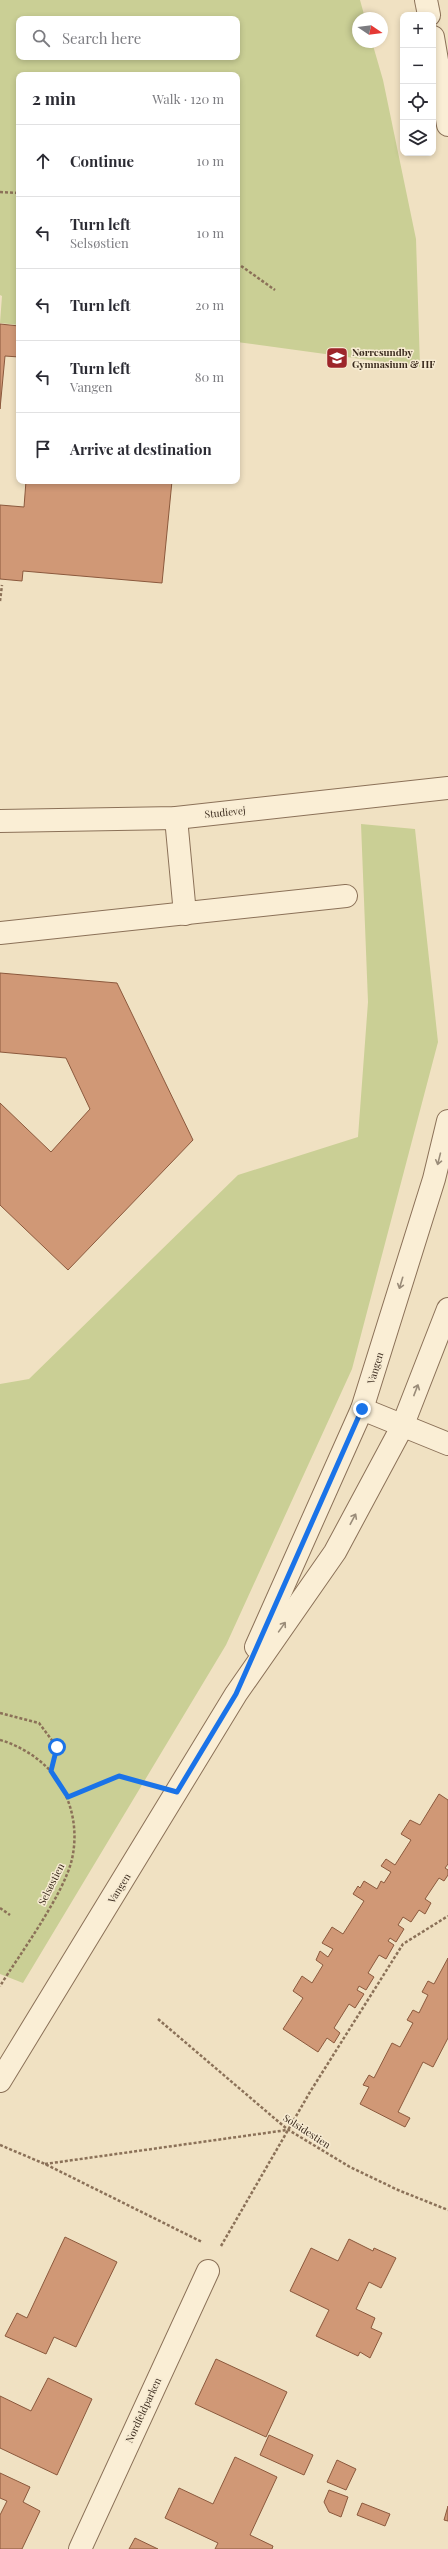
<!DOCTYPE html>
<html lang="en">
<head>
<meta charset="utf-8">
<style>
	:root { --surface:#fff; --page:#f2f2f3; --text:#2b2b33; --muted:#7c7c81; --line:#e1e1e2 }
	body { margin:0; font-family:"Playfair Display",serif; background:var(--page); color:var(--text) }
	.controls { position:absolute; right:12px; top:12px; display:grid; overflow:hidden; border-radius:8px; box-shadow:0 2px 6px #0003 }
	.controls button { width:36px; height:36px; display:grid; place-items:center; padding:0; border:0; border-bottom:1px solid var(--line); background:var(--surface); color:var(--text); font:20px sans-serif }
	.compass { position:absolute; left:352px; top:12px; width:36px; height:36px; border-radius:50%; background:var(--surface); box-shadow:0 2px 6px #0003; rotate:103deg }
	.stop { position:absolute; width:12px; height:12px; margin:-9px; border:3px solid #1a73e8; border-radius:50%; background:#fff }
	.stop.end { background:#1a73e8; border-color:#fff; box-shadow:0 1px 4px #0008 }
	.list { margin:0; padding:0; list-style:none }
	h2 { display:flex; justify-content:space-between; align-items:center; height:52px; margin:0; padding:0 16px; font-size:17px }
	h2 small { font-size:13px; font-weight:400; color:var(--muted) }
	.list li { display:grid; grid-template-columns:26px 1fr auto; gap:12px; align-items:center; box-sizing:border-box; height:72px; padding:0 16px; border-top:1px solid var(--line) }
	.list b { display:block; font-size:15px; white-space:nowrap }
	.list p { margin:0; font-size:13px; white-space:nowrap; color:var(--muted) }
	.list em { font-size:13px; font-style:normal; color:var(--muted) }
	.icon { flex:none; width:22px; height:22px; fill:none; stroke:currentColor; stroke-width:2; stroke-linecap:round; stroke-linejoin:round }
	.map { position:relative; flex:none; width:448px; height:2549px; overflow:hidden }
	.search { position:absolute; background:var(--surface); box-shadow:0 2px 6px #0003; left:16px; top:16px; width:224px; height:44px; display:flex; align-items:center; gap:10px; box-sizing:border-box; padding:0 14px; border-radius:8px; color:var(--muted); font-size:15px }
	.panel { position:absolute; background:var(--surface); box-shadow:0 2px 6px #0003; left:16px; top:72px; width:224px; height:412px; border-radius:8px }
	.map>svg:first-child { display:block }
</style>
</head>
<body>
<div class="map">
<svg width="448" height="2549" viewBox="0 0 448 2549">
	<rect width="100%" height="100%" fill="#f0e1c2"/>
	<g fill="#cacf95" fill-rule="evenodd">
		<path d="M0,0H360L365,18H358V42H372L383,80L416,239L420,367L237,342V75H19V325L0,323L2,296L0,295ZM19,19H237V57H19Z"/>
		<path d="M361,824L415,829L438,1042L352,1369L226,1645L23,1983L0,1974V1384L29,1379L238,1175L358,1137L368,1002Z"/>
	</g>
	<g fill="#d09876" stroke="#8b593d">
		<path d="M0,324L19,326V357L5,356L0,409Z"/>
		<path d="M26,481H172L162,583L23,571L22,581L0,579V505L24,507Z"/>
		<path d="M0,973L117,983L193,1140L68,1270L0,1205V1103L51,1152L90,1109L66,1058L0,1052Z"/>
		<path d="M439,1794L448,1800V1864L445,1868L448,1870V1875L444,1881L439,1878L425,1899L431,1903L425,1914L419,1910L411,1922L403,1917L398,1925L404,1929L396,1942L390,1938L388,1941L394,1945L386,1959L379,1955L368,1973L374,1977L366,1990L359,1986L357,1990L364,1994L355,2008L349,2004L334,2028L340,2033L334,2043L327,2038L318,2052L283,2029L303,1998L293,1991L302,1976L312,1983L323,1965L316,1960L320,1951L328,1957L333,1949L322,1943L332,1927L343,1934L364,1901L353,1894L358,1886L360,1888L364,1881L377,1889L381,1881L384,1883L391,1872L381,1866L386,1859L395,1865L411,1840L401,1834L410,1820L420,1825Z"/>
		<path d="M448,1958V2038L433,2067L423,2062L398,2112L410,2118L405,2127L360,2104L369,2087L363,2085L369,2075L374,2078L392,2043L400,2047L413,2023L407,2020L413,2010L419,2013L428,1995L422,1992L428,1981L434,1984Z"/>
		<path d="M65,2237L117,2262L76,2347L54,2337L46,2354L5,2336L17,2313L27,2318Z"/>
		<path d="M349,2239L373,2251L374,2248L396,2258L381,2288L369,2282L356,2309L375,2318L371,2328L382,2333L370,2358L360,2352L358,2356L316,2336L329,2310L290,2291L311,2248L338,2261Z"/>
		<path d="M216,2359L287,2392L266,2437L195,2404Z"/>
		<path d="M48,2378L92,2399L57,2475L0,2448V2396L31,2411Z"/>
		<path d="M269,2435L313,2455L304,2475L260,2455Z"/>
		<path d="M235,2457L277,2477L250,2535L273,2546L272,2549H215L218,2543L165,2518L179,2488L213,2504Z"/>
		<path d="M337,2460L356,2469L346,2490L327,2482Z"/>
		<path d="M0,2473L30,2487L23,2502L40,2511L22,2549H0V2515L7,2501L0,2498Z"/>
		<path d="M329,2490L348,2497L341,2517L329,2512L324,2502Z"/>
		<path d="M362,2503L390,2514L385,2526L357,2515Z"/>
		<path d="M448,2506V2521L444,2520Z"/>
		<path d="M135,2538L158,2549H129Z"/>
	</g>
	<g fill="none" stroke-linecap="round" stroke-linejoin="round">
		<g stroke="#8b7158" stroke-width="24">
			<g id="minor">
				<path d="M426,0L429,15"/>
				<path d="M433,37L448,125"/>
				<path d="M176,818L185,914"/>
				<path d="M0,821L176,818L448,788"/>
				<path d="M0,933L346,896"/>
				<path d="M362,1409L448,1444"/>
				<path d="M256,1647L362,1409L434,1179L448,1121"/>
				<path d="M0,2081L236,1694L335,1552L402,1427L448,1309"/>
				<path d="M80,2549L208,2271"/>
			</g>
		</g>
		<g stroke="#8b7158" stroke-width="2.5" stroke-dasharray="3 2" stroke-linecap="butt">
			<path d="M0,192L19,193"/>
			<path d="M237,263L275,290"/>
			<path d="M0,601L2,585"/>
			<path d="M0,1713L39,1723L57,1747L51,1771"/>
			<path d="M0,1740C22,1746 46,1762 58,1781C73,1804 78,1832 72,1859C64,1894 20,1954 0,1986"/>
			<path d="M68,1797L119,1776L147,1784"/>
			<path d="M0,1908L10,1915"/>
			<path d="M158,2019L287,2129L350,2167L398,2190L448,2210"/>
			<path d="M0,2145L45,2164L202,2242"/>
			<path d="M45,2164L287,2130"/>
			<path d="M221,2246L310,2092L403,1944L448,1916"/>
		</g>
		<use href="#minor" stroke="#faeed5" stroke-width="22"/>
	</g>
	<defs><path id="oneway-shaft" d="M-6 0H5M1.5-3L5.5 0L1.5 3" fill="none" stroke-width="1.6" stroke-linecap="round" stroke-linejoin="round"/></defs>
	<g stroke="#9a8c79">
		<use href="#oneway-shaft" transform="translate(439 1159) rotate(104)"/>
		<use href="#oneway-shaft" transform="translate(401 1283) rotate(107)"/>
		<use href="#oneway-shaft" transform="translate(416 1390) rotate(-69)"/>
		<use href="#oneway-shaft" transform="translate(353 1519) rotate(-62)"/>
		<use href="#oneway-shaft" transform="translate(282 1627) rotate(-55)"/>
	</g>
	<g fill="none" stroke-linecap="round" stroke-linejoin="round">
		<path stroke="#1a73e8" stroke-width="5" d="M57,1747L51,1771L68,1797L119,1776L177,1792L236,1694L362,1409"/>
	</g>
	<defs>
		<g id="university-square" transform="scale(1.15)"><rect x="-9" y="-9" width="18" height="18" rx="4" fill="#9d252a" stroke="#f7ebd2"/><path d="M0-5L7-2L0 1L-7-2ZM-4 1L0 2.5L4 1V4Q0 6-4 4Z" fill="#fff"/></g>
	</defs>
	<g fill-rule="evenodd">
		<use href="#university-square" x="337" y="358"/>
	</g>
	<g text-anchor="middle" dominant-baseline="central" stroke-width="3" stroke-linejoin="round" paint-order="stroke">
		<g font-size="10" font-weight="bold" fill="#3a2a1d" stroke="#f7ebd2" text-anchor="start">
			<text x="352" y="352">Nørresundby<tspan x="352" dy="12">Gymnasium &amp; HF</tspan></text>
		</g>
		<g font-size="10" fill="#3a2a1d" stroke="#f7ebd2">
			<text transform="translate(225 812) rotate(-6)">Studievej</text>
			<text transform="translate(375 1368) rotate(-73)">Vangen</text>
			<text transform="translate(51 1884) rotate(-63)">Selsøstien</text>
			<text transform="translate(119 1888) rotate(-58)">Vangen</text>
			<text transform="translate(307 2131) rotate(33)">Solsidestien</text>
			<text transform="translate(143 2410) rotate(-65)">Nordfeldparken</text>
		</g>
	</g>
</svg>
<div class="controls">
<button>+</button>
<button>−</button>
<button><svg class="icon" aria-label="locate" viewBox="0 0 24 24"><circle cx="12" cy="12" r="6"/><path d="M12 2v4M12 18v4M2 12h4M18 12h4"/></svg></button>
<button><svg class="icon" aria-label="layers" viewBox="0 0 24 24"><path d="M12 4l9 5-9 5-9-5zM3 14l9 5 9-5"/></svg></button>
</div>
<svg class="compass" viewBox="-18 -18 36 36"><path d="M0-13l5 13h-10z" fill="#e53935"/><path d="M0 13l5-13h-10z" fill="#7c7c81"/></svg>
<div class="stop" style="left:57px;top:1747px"></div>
<div class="stop end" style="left:362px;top:1409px"></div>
<div class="search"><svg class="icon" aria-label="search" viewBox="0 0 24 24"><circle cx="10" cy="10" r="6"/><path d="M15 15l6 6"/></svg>Search here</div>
<section class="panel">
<h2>2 min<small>Walk · 120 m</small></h2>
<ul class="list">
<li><svg class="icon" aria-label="ahead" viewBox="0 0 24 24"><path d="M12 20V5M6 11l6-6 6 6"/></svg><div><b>Continue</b></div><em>10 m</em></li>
<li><svg class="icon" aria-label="left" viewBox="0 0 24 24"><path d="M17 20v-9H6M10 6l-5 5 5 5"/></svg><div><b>Turn left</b><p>Selsøstien</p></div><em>10 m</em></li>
<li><svg class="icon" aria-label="left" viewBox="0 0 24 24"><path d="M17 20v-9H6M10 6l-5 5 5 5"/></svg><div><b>Turn left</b></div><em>20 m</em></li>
<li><svg class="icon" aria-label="left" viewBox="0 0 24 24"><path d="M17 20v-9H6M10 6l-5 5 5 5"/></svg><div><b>Turn left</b><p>Vangen</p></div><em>80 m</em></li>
<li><svg class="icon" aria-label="arrive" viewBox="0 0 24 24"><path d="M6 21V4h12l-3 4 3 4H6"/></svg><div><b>Arrive at destination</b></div></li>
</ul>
</section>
</div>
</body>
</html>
